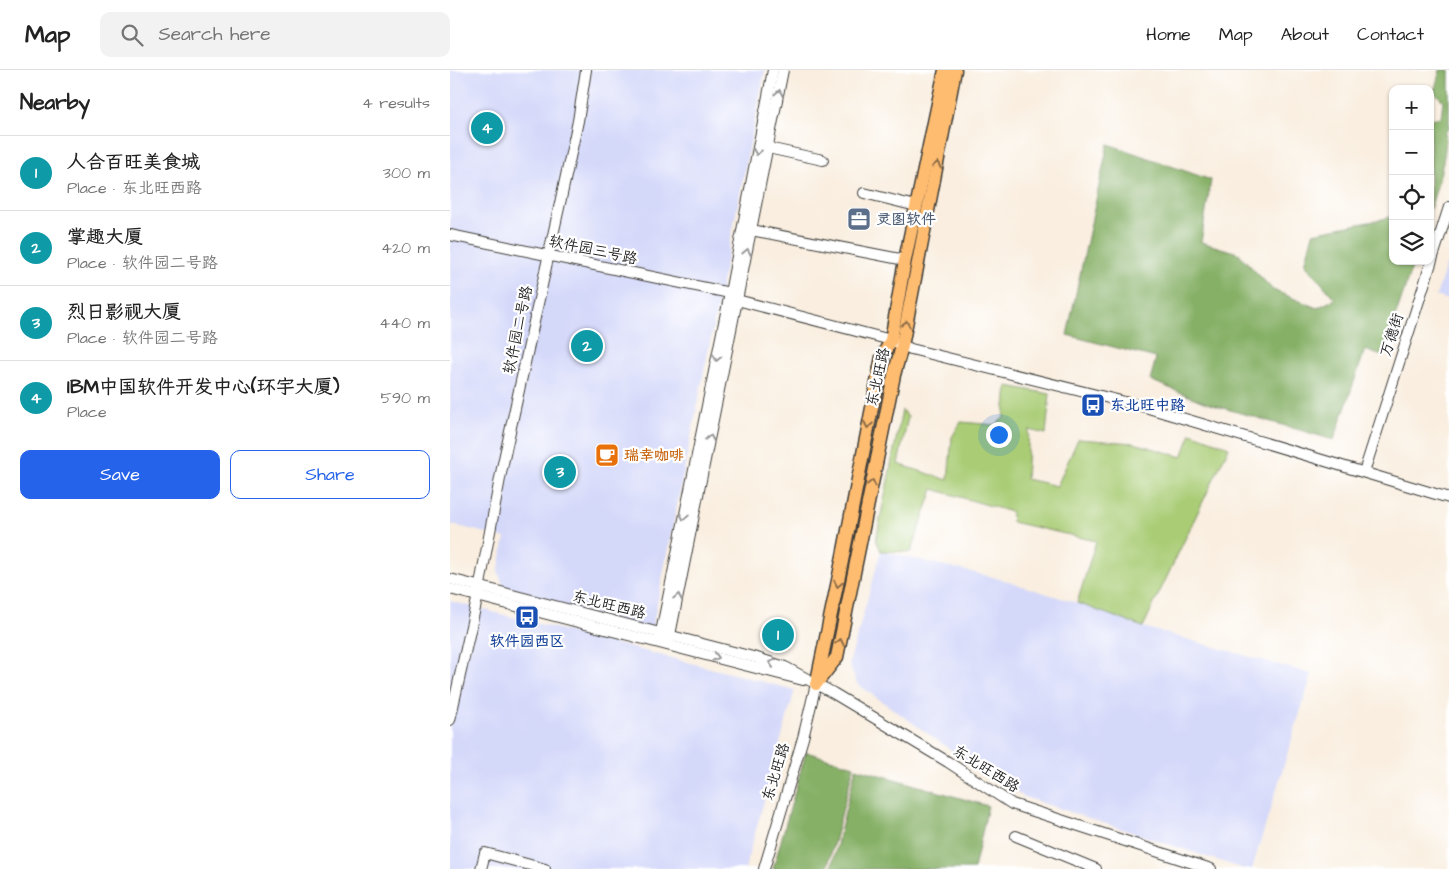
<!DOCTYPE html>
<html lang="en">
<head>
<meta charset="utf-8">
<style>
	:root { --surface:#fff; --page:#f2f2f2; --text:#222; --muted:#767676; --line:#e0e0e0; --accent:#2563eb }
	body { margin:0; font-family:"Architects Daughter","LXGW WenKai TC",sans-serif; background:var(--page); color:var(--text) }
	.controls { position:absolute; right:15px; top:15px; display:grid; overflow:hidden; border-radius:10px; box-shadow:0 1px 4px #0004 }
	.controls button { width:45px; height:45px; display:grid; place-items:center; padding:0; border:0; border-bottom:1px solid var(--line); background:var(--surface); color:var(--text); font:25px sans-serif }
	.you { position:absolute; left:548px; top:364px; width:18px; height:18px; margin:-12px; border:4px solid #fff; border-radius:50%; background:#1a73e8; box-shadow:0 0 0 8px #1a73e833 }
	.badge { display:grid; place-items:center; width:32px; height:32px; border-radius:50%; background:var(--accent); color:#fff; font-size:16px; font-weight:700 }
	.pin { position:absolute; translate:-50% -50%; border:2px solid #fff; box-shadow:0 1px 5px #0006 }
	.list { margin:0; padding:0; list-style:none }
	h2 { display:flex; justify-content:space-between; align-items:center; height:65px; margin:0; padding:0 20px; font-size:21px }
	h2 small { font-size:16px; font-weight:400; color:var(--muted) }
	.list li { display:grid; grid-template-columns:32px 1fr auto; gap:15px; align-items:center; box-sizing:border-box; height:75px; padding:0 20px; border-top:1px solid var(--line) }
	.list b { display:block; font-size:19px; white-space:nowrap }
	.list p { margin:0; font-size:16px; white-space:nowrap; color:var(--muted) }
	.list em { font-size:16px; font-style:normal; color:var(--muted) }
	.actions { display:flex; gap:10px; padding:15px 20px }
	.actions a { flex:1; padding:11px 0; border:1px solid var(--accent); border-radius:10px; text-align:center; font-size:18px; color:var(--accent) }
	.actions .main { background:var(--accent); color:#fff }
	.icon { flex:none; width:28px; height:28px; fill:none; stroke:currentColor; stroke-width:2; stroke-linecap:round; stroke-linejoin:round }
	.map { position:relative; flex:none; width:999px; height:799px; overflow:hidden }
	header { display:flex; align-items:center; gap:30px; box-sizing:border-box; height:70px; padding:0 25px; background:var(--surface); border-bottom:1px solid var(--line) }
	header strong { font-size:24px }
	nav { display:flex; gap:28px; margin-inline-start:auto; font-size:18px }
	.search { width:350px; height:45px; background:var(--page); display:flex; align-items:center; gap:12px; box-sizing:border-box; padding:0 18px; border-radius:10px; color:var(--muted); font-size:19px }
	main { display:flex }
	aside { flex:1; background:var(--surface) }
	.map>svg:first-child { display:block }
</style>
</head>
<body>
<header>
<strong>Map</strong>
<div class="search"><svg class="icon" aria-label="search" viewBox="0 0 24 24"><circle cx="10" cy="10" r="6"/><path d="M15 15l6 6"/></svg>Search here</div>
<nav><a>Home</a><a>Map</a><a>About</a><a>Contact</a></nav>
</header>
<main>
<aside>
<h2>Nearby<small>4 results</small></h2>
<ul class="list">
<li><span class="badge" style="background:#0f9aa8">1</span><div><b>人合百旺美食城</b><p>Place · 东北旺西路</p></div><em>300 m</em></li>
<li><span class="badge" style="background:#0f9aa8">2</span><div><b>掌趣大厦</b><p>Place · 软件园二号路</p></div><em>420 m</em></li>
<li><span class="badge" style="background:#0f9aa8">3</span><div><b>烈日影视大厦</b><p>Place · 软件园二号路</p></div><em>440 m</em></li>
<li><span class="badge" style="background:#0f9aa8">4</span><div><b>IBM中国软件开发中心(环宇大厦)</b><p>Place</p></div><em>590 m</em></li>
</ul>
<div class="actions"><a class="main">Save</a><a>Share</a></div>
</aside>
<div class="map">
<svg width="999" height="799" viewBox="0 0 999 799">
	<rect width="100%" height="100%" fill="#fff"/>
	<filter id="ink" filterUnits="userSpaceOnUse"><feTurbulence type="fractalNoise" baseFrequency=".02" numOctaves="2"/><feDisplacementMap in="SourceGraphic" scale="10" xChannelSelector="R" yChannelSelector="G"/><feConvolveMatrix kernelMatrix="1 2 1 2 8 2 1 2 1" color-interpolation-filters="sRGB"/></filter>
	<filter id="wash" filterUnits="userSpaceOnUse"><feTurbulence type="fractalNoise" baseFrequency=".0096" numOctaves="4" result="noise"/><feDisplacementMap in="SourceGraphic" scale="20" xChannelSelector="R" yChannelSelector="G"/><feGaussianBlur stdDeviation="1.12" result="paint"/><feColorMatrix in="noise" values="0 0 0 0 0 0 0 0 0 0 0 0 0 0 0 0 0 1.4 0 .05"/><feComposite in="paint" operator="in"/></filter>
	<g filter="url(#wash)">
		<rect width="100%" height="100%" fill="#f9eedf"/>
		<g fill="#d4d8f9">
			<path d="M0,0H315L202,559L55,520L48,502L55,468L0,454Z"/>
			<path d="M999,193V230L986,226L996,195Z"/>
			<path d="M431,481L543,507L627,533L693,557L862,604L802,799H794L574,727L517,691L407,614L399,594Z"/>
			<path d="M0,531L345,620L295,799H0Z"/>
		</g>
		<path fill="#a9cc75" stroke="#627448" d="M557,316L600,324L596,364L579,360L576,409L607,416L628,369L684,373L732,387L741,363L779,377L693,557L627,533L646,471L562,452L561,442L483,419L461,482L431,481L426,470L452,340L458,347L448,394L498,410L502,367L511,352L545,355L554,348Z"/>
		<g fill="#86b066" stroke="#516641">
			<path d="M990,0H999V58L995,63C999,78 986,121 980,139V49L991,47L993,31L984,22Z"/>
			<path d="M658,74L761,110L751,172L788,183L823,220L867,238L885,229L855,194L863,163L929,150L943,146V191H964L932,286L915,280L884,370L756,333L700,310L706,288L617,265Z"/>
			<path d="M356,682L404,696L377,799H323Z"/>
			<path d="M406,698L538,736L524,799H381Z"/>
		</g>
	</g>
	<g filter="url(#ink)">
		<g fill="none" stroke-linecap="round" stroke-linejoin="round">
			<g stroke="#3d3c39" stroke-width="12">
				<g id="minor">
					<path d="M318,78L373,90"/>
					<path d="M414,123L466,136"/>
					<path d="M301,160L455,190"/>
					<path d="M0,165L280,223"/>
					<path d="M280,223L287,230L441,270L461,279L695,337L999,428"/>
					<path d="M914,402L999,137"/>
					<path d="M0,509L307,588L335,597L383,623L498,692L562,734L761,799"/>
					<path d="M0,519L353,610"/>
					<path d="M209,572L280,223L323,0"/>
					<path d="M218,575L333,0"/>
					<path d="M0,650L28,525L52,398L128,51L136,0"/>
					<path d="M566,766L646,799"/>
					<path d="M31,799L35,783L95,799"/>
					<path d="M314,799L353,668L366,614"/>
				</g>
			</g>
			<g stroke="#3d3c39" stroke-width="15">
				<g id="major">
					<path d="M368,606L391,496L432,287L441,270L455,190L495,0"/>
					<path d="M366,614L387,587L444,305L452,276L505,0"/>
				</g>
			</g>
			<use href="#minor" stroke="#fff" stroke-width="10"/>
			<use href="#major" stroke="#febc70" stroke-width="12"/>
		</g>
		<defs><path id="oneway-chevron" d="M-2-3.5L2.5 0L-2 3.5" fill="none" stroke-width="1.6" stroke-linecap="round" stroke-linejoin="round" transform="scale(1.25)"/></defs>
		<g stroke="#999">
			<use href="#oneway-chevron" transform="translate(329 23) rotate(-79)"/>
			<use href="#oneway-chevron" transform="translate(307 82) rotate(101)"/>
			<use href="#oneway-chevron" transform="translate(297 182) rotate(-79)"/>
			<use href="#oneway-chevron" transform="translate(267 288) rotate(102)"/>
			<use href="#oneway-chevron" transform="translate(260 368) rotate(-79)"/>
			<use href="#oneway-chevron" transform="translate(234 447) rotate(102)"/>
			<use href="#oneway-chevron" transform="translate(228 527) rotate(-79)"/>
			<use href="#oneway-chevron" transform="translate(266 587) rotate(15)"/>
			<use href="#oneway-chevron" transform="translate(322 593) rotate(-162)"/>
		</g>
		<g stroke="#8d6c46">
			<use href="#oneway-chevron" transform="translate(487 95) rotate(-79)"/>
			<use href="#oneway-chevron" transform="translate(456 254) rotate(-79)"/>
			<use href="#oneway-chevron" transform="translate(418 355) rotate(101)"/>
			<use href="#oneway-chevron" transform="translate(422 413) rotate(-78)"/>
			<use href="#oneway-chevron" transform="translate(388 514) rotate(102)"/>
			<use href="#oneway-chevron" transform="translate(390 572) rotate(-78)"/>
		</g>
	</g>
	<defs>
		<g id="office-square" transform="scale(1.25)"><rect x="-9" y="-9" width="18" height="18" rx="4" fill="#5c6f8a" stroke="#fff"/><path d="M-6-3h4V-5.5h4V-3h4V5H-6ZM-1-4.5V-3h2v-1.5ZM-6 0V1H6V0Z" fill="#fff"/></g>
		<g id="bus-square" transform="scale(1.25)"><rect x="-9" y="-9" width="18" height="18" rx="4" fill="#1a4fb4" stroke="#fff"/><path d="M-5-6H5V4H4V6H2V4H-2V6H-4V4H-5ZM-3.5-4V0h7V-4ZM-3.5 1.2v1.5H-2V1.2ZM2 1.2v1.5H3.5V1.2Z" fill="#fff"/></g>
		<g id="cafe-square" transform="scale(1.25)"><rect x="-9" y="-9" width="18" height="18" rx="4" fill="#e8710a" stroke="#fff"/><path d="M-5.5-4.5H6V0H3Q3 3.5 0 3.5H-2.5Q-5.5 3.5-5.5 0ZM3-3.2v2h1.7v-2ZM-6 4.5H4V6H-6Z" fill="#fff"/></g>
	</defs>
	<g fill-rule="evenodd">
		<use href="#office-square" x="409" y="149"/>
		<use href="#bus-square" x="643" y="335"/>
		<use href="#cafe-square" x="157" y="385"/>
		<use href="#bus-square" x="77" y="547"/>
	</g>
	<g text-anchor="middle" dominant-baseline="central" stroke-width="4.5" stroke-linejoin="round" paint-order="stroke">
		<g font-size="15" font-weight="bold" fill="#4e5e75" stroke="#fff" text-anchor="start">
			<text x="426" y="149">灵图软件</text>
		</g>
		<g font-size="15" fill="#1c1c1c" stroke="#fff">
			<text transform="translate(143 180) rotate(12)">软件园三号路</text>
			<text transform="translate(68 260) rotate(-78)">软件园二号路</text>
			<text transform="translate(942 265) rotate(-72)">万德街</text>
			<text transform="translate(428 307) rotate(-77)">东北旺路</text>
			<text transform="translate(159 535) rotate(14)">东北旺西路</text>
			<text transform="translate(536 699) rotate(32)">东北旺西路</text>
			<text transform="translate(326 702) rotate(-73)">东北旺路</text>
		</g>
		<g font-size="15" font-weight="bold" fill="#164399" stroke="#fff" text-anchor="start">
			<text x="660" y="335">东北旺中路</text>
			<text x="77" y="571" text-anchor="middle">软件园西区</text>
		</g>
		<g font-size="15" font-weight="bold" fill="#c56008" stroke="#fff" text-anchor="start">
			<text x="174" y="385">瑞幸咖啡</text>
		</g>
	</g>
</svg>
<div class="controls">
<button>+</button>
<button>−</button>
<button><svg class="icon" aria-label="locate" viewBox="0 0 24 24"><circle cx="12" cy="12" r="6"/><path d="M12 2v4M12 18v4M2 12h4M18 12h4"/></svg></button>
<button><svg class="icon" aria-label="layers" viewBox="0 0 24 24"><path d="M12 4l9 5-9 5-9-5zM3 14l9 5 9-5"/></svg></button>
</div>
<div class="you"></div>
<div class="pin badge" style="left:328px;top:565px;background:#0f9aa8">1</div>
<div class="pin badge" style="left:137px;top:276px;background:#0f9aa8">2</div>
<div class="pin badge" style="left:110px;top:402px;background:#0f9aa8">3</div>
<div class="pin badge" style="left:37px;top:58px;background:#0f9aa8">4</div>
</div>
</main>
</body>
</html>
